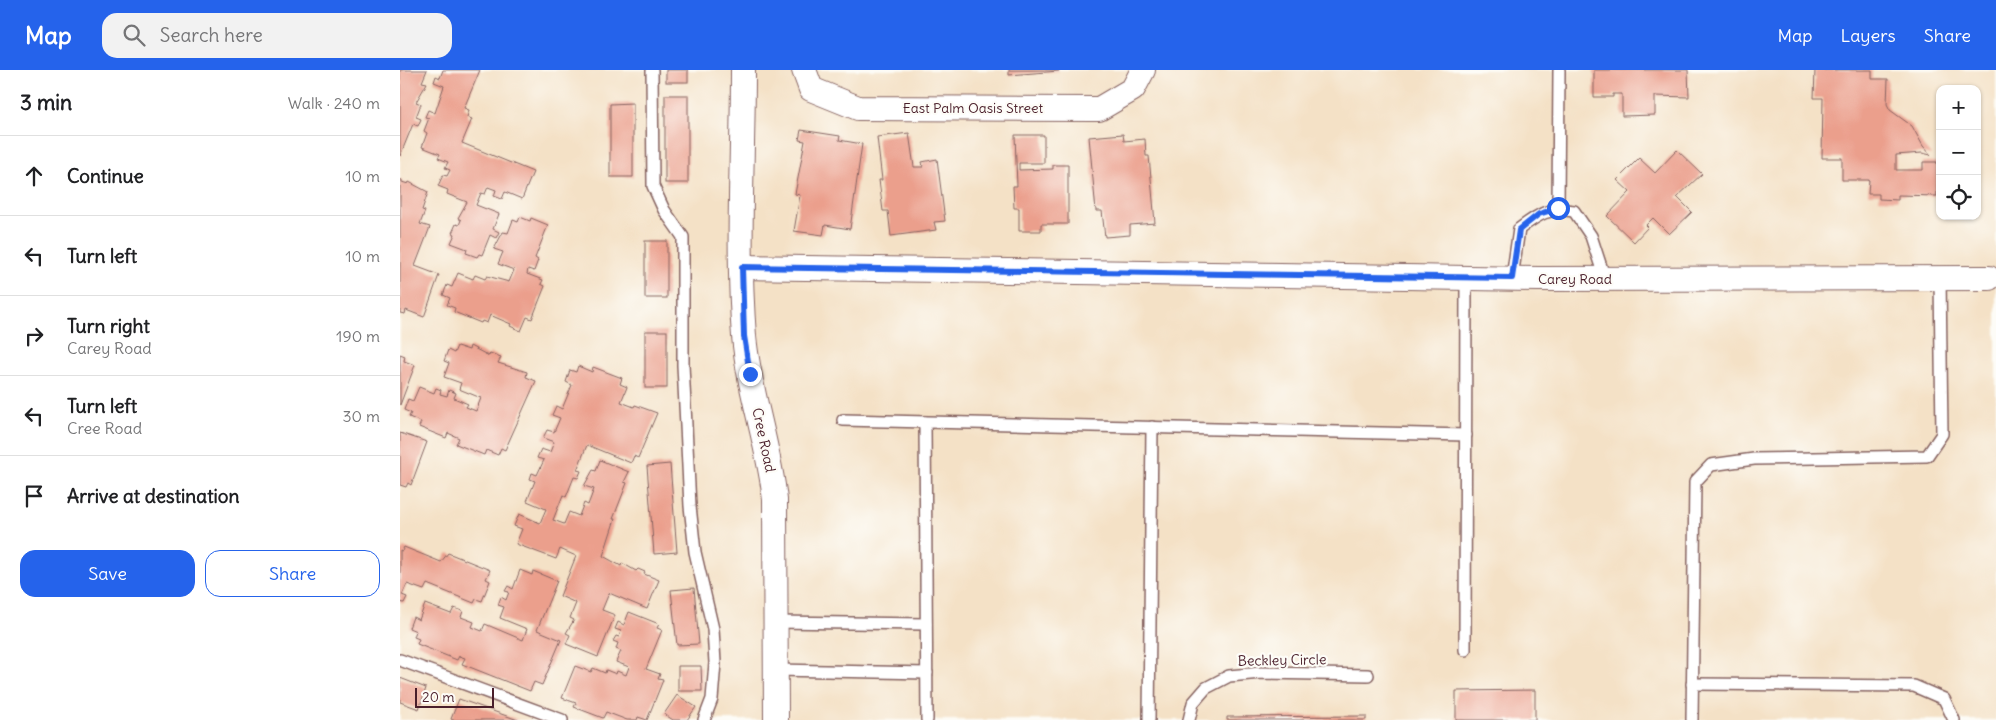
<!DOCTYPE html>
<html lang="en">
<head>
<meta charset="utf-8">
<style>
	:root { --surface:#fff; --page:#f2f2f2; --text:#202124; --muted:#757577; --line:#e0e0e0; --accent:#2563eb }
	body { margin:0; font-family:Delius,sans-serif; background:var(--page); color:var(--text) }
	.controls { position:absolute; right:15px; top:15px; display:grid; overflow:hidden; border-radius:10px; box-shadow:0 1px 4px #0004 }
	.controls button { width:45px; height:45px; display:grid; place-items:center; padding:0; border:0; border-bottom:1px solid var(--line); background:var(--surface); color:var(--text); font:25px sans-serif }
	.scale { position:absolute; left:15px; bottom:12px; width:79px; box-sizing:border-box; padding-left:5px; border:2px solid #4a1f2b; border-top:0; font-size:14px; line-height:18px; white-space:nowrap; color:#4a1f2b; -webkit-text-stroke:4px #fdfcf7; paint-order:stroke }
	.stop { position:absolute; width:15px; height:15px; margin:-11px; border:4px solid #2563eb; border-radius:50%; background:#fff }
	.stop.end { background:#2563eb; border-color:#fff; box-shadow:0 1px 5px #0008 }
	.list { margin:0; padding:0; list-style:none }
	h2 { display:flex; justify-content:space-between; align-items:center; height:65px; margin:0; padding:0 20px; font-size:21px }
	h2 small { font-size:16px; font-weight:400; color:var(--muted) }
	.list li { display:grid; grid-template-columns:32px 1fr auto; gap:15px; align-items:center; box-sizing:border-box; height:80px; padding:0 20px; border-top:1px solid var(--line) }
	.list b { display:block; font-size:19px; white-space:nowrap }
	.list p { margin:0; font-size:16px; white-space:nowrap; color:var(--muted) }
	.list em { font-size:16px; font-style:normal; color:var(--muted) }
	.actions { display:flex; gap:10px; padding:15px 20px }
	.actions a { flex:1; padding:11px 0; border:1px solid var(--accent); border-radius:15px; text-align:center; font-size:18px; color:var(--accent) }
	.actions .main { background:var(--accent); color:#fff }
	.icon { flex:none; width:28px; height:28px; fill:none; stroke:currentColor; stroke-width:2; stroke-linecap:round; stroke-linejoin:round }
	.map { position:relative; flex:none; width:1596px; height:650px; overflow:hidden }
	header { display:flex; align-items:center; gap:30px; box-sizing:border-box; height:70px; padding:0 25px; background:var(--accent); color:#fff }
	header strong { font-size:24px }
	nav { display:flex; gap:28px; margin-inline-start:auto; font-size:18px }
	.search { width:350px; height:45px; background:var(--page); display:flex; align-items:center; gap:12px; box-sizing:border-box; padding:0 18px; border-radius:15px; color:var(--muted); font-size:19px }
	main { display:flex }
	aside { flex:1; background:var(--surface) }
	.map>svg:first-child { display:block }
</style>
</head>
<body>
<header>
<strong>Map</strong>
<div class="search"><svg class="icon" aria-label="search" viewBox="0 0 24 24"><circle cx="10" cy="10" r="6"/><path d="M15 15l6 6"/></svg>Search here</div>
<nav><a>Map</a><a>Layers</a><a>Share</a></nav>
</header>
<main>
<aside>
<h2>3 min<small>Walk · 240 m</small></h2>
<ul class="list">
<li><svg class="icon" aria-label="ahead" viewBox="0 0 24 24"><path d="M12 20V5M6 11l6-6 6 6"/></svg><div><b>Continue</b></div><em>10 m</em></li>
<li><svg class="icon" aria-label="left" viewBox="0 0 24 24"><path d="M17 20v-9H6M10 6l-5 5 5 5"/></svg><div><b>Turn left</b></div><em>10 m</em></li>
<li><svg class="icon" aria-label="right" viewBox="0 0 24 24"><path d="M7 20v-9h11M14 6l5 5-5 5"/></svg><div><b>Turn right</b><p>Carey Road</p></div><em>190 m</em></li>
<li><svg class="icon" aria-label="left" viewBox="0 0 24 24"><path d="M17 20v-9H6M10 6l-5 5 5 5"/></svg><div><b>Turn left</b><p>Cree Road</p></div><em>30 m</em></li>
<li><svg class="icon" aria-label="arrive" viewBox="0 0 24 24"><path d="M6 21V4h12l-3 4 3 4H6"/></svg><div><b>Arrive at destination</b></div></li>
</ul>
<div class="actions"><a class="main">Save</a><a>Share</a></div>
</aside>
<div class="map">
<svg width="1596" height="650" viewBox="0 0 1596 650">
	<rect width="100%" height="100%" fill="#fdfcf7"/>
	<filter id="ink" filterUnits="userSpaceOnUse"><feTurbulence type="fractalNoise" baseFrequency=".02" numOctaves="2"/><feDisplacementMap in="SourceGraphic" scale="10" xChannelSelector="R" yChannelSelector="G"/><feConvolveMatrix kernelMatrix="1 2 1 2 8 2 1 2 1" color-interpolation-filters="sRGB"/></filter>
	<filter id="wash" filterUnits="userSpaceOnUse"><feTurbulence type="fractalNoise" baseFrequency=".0096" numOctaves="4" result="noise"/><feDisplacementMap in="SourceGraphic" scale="20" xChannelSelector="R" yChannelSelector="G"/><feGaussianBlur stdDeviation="1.12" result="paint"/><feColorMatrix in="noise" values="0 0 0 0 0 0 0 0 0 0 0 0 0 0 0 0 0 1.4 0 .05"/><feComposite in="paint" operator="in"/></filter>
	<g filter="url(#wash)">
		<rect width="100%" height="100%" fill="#f4e1c6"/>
		<g id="blocks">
			<g fill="#eb9f8c">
				<path d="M0,0H27L22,12L27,13L16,32L21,34L16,47L21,49L18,56L13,54L0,86Z"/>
				<path d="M43,0H80L64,38L69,40L67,47L72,49L62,73L133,102L122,129L105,122L102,129L94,126L96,120L88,117L85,124L81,123L76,135L99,144L93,159L99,162L96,168L90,165L82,185L79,184L77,187L66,183L67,179L51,173L55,164L52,163L56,154L59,155L61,150L58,148L67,132L47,124L48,120L38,116L43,105L47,106L50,100L45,98L48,92L38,88L40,84L22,77L27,63L24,61L29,48L25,47L28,40L35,43L44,16L34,12L36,6L40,8Z"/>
				<rect x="266" y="0" width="22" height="12"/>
				<path d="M609,0H659V1L609,5Z"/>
				<path d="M1194,0H1288L1289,27L1255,26V45L1222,46V24H1213V27H1194Z"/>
				<path d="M1415,0H1472V9H1488L1487,34L1490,40L1512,56L1523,76L1531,85L1522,83L1496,85V100H1523V92H1537V126L1498,125V130L1479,129V124H1468L1469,110H1442V88H1422L1423,28H1414Z"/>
				<rect x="265" y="25" width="23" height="88"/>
				<path d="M233,33V107H210V34Z"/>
				<path d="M401,60L440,66L439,70L462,74L450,159L425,155L423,165L394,161L400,125L395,124L405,71L399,70Z"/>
				<path d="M509,63L514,97H523L522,92L537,89L545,151L534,152L536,160L491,166L488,141H483L479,110H482L477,67Z"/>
				<path d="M723,64L724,71L745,69L746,86H749L755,153L730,155V165L705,167L702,141H696L689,67Z"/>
				<path d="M615,65H644V93H619V100L653,99V95H668V154H641V161H619V138H614L613,116H617Z"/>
				<path d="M1277,80L1302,104L1277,127L1292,142L1269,164L1253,148L1246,155L1248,157L1234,172L1207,146L1230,122L1217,110L1239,88L1255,103Z"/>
				<path d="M0,109L2,110V112L8,114L9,112L28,122L22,140L25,141L20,154L30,157L15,196L39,205L24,247L6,240L5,244L0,243Z"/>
				<path d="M120,147L130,151L131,148L148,155L135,188L138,190L134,201L128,199L127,204L143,210L141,214L145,216L132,249L127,247L121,261L110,256L111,254L90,245L87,253L82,251L81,253L54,242L55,238L47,235L50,228L43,225L47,215L52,217L58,203L73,209L75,205L85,209L87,206L109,212L114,200L98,194L103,182L94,179L103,162L108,163L113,150L118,152Z"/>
				<rect x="245" y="171" width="22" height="57"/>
				<rect x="245" y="261" width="22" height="57"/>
				<path d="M57,276L69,280L70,276L89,286L90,283L101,287L98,293L127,302L126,307L136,311L105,380L101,378L98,385L86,380L84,385L56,374L59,368L48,363L46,368L19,357L21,352L9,347L11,343L4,340L8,329L13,331L19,317L34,323L36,318L41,320L40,324L47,326L49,320L56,323L54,328L68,334L66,337L76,341L81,328L59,319L61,313L44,307L49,293L44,291L48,280L54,283Z"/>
				<path d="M0,284L5,286L4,291L15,295L0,335Z"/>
				<path d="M178,296L192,302L193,297L222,308L220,314L227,317L221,332L234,337L235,335L257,343L238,388L234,386L231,393L187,375L177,400L181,401L178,408L174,407L166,427L163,425L153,450L164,454L169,442L179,446L184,433L188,435L194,419L184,416L193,400L196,401L200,390L229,402L224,412L227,413L213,449H215L203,486L221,496L222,493L236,501L238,499L245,502L244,504L259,510L247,539L209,523L202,540L215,545L198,587L166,574L170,565L166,563L174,550L170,548L176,533L160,526L176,486L160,479L156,489L116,474L122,459L114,456L119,444L140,453L146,439L127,431L135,411L130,409L132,403L137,405L144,390L137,388L141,379L150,382L154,372L143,368L147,360L154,362L160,348L152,345L156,336L162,339L172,315L166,312L170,300L176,302Z"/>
				<path d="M0,363L27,372L11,415L8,413L6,417L0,415Z"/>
				<path d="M270,394L277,482L254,484L247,396Z"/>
				<path d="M4,477L41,492L48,483L90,500L86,509L90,511L82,531L76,529L74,533L27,514L24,520L7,514L2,525L7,527L4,533L0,532V480L2,481Z"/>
				<path d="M120,500L132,505L133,501L157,511L137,560L161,570L142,615L134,612L130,621L62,594L65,588L59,586L57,590L17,574L19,569L14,567L16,561L9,558L13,547L19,550L25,534L51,544L54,538L63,541L61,547L74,552L72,557L82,561L85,554L123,570L127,559L100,548L104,537L98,535L101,527L106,530L109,522L105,521L108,516L113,519Z"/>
				<path d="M294,518L299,574L277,575L271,520Z"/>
				<path d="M229,542L259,554L257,558L262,560L246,599L260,604L258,609L263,610L247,650L238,647L237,650H227L206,642L203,648L174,637L176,633L162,628L175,596L191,602L193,598L205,603L206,600L216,604L217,601L226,605L229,597L216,592L221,581L216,579L218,573L213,571L216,566L219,567L221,561L215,559L218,552L224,555Z"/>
				<path d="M278,596H301L302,621H278Z"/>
				<path d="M0,608L26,618L19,639L0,632Z"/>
				<path d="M1135,620V650H1056V621Z"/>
				<path d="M277,625L296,637L287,650H273L264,644Z"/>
				<path d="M59,629L118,650H53L51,649Z"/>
				<path d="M966,646V650H827V647Z"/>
			</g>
		</g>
	</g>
	<g filter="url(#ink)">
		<use href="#blocks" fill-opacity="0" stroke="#866361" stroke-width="1"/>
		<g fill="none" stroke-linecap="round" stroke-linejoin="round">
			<g stroke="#866361" stroke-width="14">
				<g id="lane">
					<path d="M252,0L253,116L264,140L283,167V295L290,436L295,482L313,559L315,593L312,629L304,650"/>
					<path d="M1158,138L1159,0"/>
					<path d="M1112,208L1119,159C1139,144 1148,137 1174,141L1191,166L1205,209"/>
					<path d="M443,350L1066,365"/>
					<path d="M525,352L527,650"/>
					<path d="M375,552L526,554"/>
					<path d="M1065,580L1066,208"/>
					<path d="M0,590L162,650"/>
					<path d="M376,600L527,603"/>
					<path d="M1292,614L1514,616L1544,629L1554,650"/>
					<path d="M749,650L752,357"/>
					<path d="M789,650L793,633L806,618L829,606L861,603L968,605"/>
					<path d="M1292,650L1295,412L1311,395L1354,389L1527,386L1542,364L1540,208"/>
				</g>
			</g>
			<g stroke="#866361" stroke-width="26">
				<g id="street">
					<path d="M343,0C343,88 337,178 344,266C349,322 369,375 375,430L376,650"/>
					<path d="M404,0L411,19L458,38L699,39L733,19L743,0"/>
					<path d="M342,197L1139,209L1589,208"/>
				</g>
			</g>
			<use href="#lane" stroke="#fff" stroke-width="11"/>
			<use href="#street" stroke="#fff" stroke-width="24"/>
		</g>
	</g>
	<g fill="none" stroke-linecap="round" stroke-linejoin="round" filter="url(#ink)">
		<path stroke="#2563eb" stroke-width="6" d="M350,304L344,266L342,197L1112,208L1119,160L1139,144L1158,138"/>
	</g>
	<g text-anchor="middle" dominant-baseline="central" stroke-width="4.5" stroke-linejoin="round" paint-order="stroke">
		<g font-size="14" fill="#4a1f2b" stroke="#fdfcf7">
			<text x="573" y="38">East Palm Oasis Street</text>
			<text x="1175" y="209">Carey Road</text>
			<text transform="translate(364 370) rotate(78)">Cree Road</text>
			<text transform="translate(882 590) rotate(-1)">Beckley Circle</text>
		</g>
	</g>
</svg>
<div class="controls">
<button>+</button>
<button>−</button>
<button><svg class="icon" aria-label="locate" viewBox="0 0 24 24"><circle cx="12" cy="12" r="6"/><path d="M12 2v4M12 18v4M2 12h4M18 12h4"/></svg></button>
</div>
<div class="scale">20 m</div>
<div class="stop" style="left:1158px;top:138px"></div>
<div class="stop end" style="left:350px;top:304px"></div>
</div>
</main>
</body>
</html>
